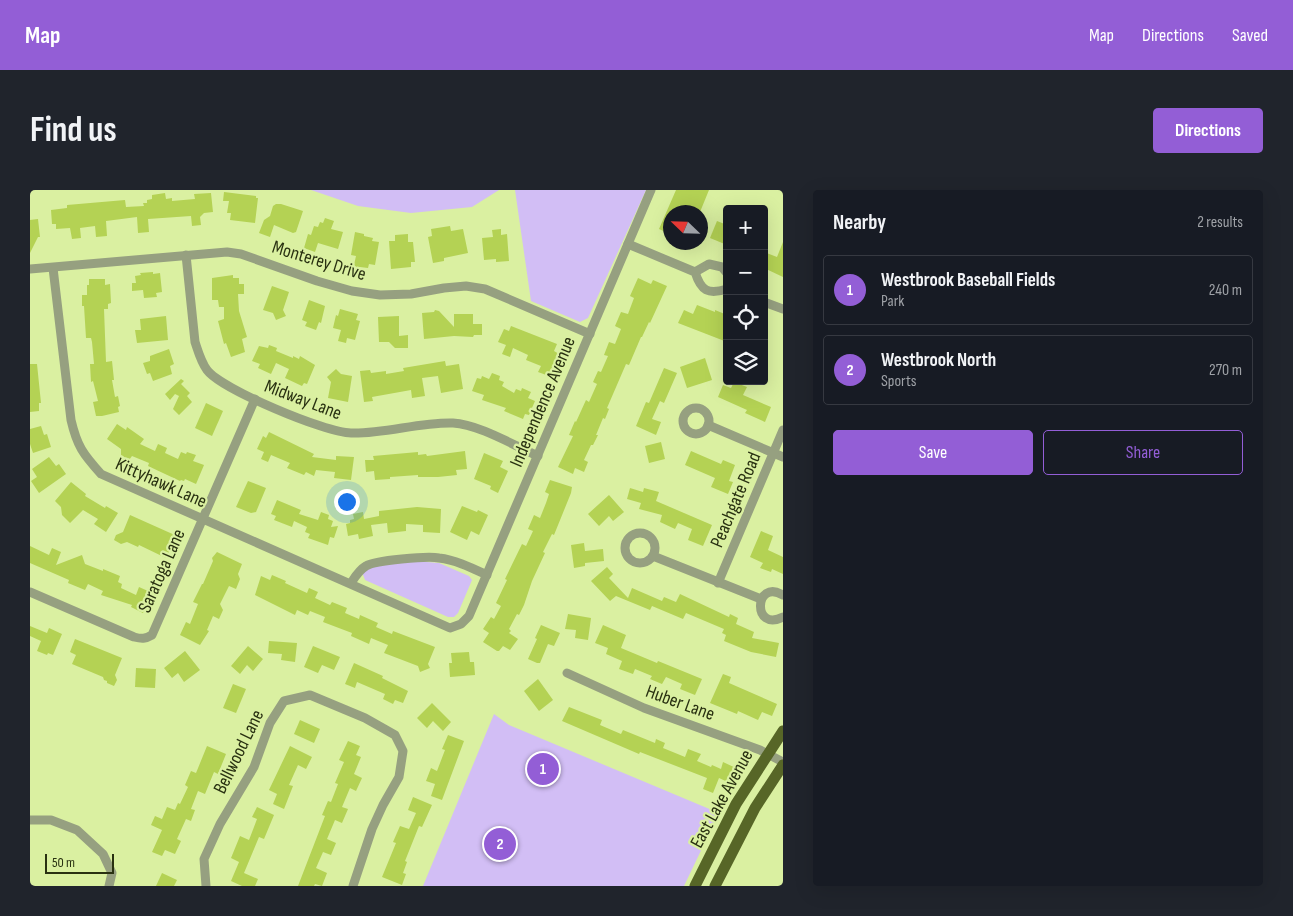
<!DOCTYPE html>
<html lang="en">
<head>
<meta charset="utf-8">
<style>
	:root { --surface:#171b24; --page:#20242c; --text:#f1f3f6; --muted:#9ea1a6; --line:#363941; --accent:#935ed6 }
	body { margin:0; font-family:"Sofia Sans Condensed",sans-serif; background:var(--page); color:var(--text) }
	.controls { position:absolute; right:15px; top:15px; display:grid; overflow:hidden; border-radius:5px; box-shadow:0 5px 20px #0002 }
	.controls button { width:45px; height:45px; display:grid; place-items:center; padding:0; border:0; border-bottom:1px solid var(--line); background:var(--surface); color:var(--text); font:25px sans-serif }
	.compass { position:absolute; left:633px; top:15px; width:45px; height:45px; border-radius:50%; background:var(--surface); box-shadow:0 5px 20px #0002; rotate:293deg }
	.scale { position:absolute; left:15px; bottom:12px; width:69px; box-sizing:border-box; padding-left:5px; border:2px solid #293111; border-top:0; font-size:14px; line-height:18px; white-space:nowrap; color:#293111; -webkit-text-stroke:4px #daf0a1; paint-order:stroke }
	.you { position:absolute; left:316px; top:311px; width:18px; height:18px; margin:-12px; border:4px solid #fff; border-radius:50%; background:#1a73e8; box-shadow:0 0 0 8px #1a73e833 }
	.badge { display:grid; place-items:center; width:32px; height:32px; border-radius:50%; background:var(--accent); color:#fff; font-size:16px; font-weight:700 }
	.pin { position:absolute; translate:-50% -50%; border:2px solid #fff; box-shadow:0 1px 5px #0006 }
	.list { margin:0; padding:0; list-style:none }
	h2 { display:flex; justify-content:space-between; align-items:center; height:65px; margin:0; padding:0 20px; font-size:21px }
	h2 small { font-size:16px; font-weight:400; color:var(--muted) }
	.list li { display:grid; grid-template-columns:32px 1fr auto; gap:15px; align-items:center; box-sizing:border-box; height:70px; margin:0 10px 10px; padding:0 10px; border:1px solid var(--line); border-radius:5px }
	.list b { display:block; font-size:19px; white-space:nowrap }
	.list p { margin:0; font-size:16px; white-space:nowrap; color:var(--muted) }
	.list em { font-size:16px; font-style:normal; color:var(--muted) }
	.actions { display:flex; gap:10px; padding:15px 20px }
	.actions a { flex:1; padding:11px 0; border:1px solid var(--accent); border-radius:5px; text-align:center; font-size:18px; color:var(--accent) }
	.actions .main { background:var(--accent); color:#fff }
	.icon { flex:none; width:28px; height:28px; fill:none; stroke:currentColor; stroke-width:2; stroke-linecap:round; stroke-linejoin:round }
	.map { position:relative; flex:none; width:753px; height:696px; overflow:hidden; border-radius:5px }
	header { display:flex; align-items:center; gap:30px; box-sizing:border-box; height:70px; padding:0 25px; background:var(--accent); color:#fff }
	header strong { font-size:24px }
	nav { display:flex; gap:28px; margin-inline-start:auto; font-size:18px }
	.intro { display:flex; align-items:center; justify-content:space-between; box-sizing:border-box; height:120px; padding:0 30px }
	h1 { margin:0; font-size:35px }
	.button { padding:12px 22px; border-radius:5px; background:var(--accent); color:#fff; font-size:18px; font-weight:700 }
	main { display:flex; gap:30px; padding:0 30px }
	aside { flex:1; background:var(--surface); border-radius:5px; box-shadow:0 5px 20px #0002 }
	.map>svg:first-child { display:block }
</style>
</head>
<body>
<header>
<strong>Map</strong>
<nav><a>Map</a><a>Directions</a><a>Saved</a></nav>
</header>
<div class="intro"><h1>Find us</h1><a class="button">Directions</a></div>
<main>
<div class="map">
<svg width="753" height="696" viewBox="0 0 753 696">
	<rect width="100%" height="100%" fill="#daf0a1"/>
	<g fill="#d2bef5">
		<path d="M281,0H469L442,17L381,23L328,16Z"/>
		<path d="M485,0H616L558,128L550,132L501,111Z"/>
		<path d="M385,371L409,373L439,386L442,390L428,423L424,427H418L335,390L332,382L339,377Z"/>
		<path d="M464,524L479,535L689,623L654,696H393Z"/>
	</g>
	<g fill="#b4d254">
		<path d="M646,0H679L670,22H640V44L629,39Z"/>
		<path d="M194,2L226,6V8H228L225,33L200,30L201,23H197L199,11H193Z"/>
		<path d="M135,3L136,9L142,8V11L165,9L164,4L181,3L183,22L174,23L170,27L171,35L162,36L161,26L118,29L119,42L108,43L107,27L76,31L77,46L66,47L65,36L50,38L51,48L42,49L40,38L26,39V34H22L21,20L37,18V15L95,10L96,17L114,16L113,13H117V10L122,9V5Z"/>
		<path d="M246,14H251L273,21L266,42L263,43L244,35L240,47L229,43L234,30L240,26L243,16Z"/>
		<path d="M295,28L304,31L301,39L313,42L308,59L288,53L285,62L274,58L278,44L281,45L284,36L288,37L290,32L293,33Z"/>
		<path d="M8,29L10,47H8L0,63V30Z"/>
		<path d="M687,31L697,35V55L680,48Z"/>
		<path d="M420,36L421,41L433,39L438,63L414,68V71L403,73L398,47L402,46L401,39Z"/>
		<path d="M471,39V45L477,44L479,71L466,72V69L454,70L452,48L463,47L462,40Z"/>
		<path d="M325,42L334,44V46L343,48L342,51L349,52L345,75L339,74L338,78L330,77L327,78L324,75L326,66L321,65Z"/>
		<path d="M378,44V52H383L385,72H381V77L361,79L359,51H365V45Z"/>
		<path d="M753,52V87L734,78V62L747,67Z"/>
		<path d="M123,82V84L130,83L132,102L126,103L127,107L114,108L113,100L102,101V93H106L105,86L111,85L110,83Z"/>
		<path d="M203,85V88H209V94H214V104H208L209,121L217,147L212,149L215,162L201,167L196,153L194,154L188,131L194,129V117H189L188,110H182V88Z"/>
		<path d="M608,88L621,94L623,90L637,96L620,133L619,132L612,147H611L599,175L596,174L577,218L579,219L575,229L573,228L566,245H568L563,255H561L554,270L558,272L554,282L545,278L543,284L528,277L543,246L539,245L545,231L546,232L556,210L559,212L567,194L563,192L568,181L571,182L578,166L574,165L579,152L585,154L591,139L585,136L591,122L598,124L604,108L600,106Z"/>
		<path d="M59,89H75V95L80,94L81,113L78,114V119H74L76,172L82,171L84,190H82L85,207L88,206L90,216L88,217L89,222L72,226H66L63,212L68,211L63,191L61,192L60,174H64L62,152L61,148H56L54,116H52V105H57V95H59Z"/>
		<path d="M242,96L259,102L253,120L256,126L246,130L243,123L233,120Z"/>
		<path d="M279,110L295,116L291,133L289,132L286,140L275,136L277,132L272,130Z"/>
		<path d="M667,115L685,122V120L697,125V152L648,133L654,120L663,124Z"/>
		<path d="M310,119L328,124L326,130L330,131L325,150L317,148L316,153L308,151L311,140L303,138L306,125L308,126Z"/>
		<path d="M405,120L409,121L424,137V124H443V134H452V145H444L443,147L424,146L394,149L392,123L404,122Z"/>
		<path d="M136,126L138,150L107,153L105,140H111L110,129Z"/>
		<path d="M369,126V146L378,145V158H365L359,152H349L348,127Z"/>
		<path d="M481,136L527,154L524,161L529,164L519,186L508,182L511,176L496,170L498,165L483,158L480,167L472,164L476,155L468,152L474,139L479,141Z"/>
		<path d="M239,155L247,158L246,161L263,168V166L269,169L270,166L285,175L277,194L274,193L272,196L255,188L259,179L246,173L241,184L228,178L230,174L222,171L229,156L238,158Z"/>
		<path d="M139,159L144,174L140,176L142,184L123,191L120,183L117,184L113,173L120,171V166Z"/>
		<path d="M675,168L682,190L657,198L650,177Z"/>
		<path d="M415,171L416,176L429,174L433,199L411,203L408,186L392,188L395,206L382,208L381,200L342,207L343,211L334,212L330,181L340,180L341,183L356,181V184L374,181L373,178Z"/>
		<path d="M0,174H7L11,213H9V221L0,222Z"/>
		<path d="M634,178L647,183L634,213L630,211L622,229L631,232L626,245L606,236L616,212L619,213Z"/>
		<path d="M306,179L311,184L322,186L318,212L298,208L301,192L297,187Z"/>
		<path d="M462,183L470,186L469,190L474,192L472,196L484,203L486,199L491,201L492,198L501,202L498,208L505,211L499,225L495,224L493,229L474,221L476,218L452,210L454,205L442,201L447,188L451,189L452,186L459,189Z"/>
		<path d="M151,189L154,191L151,194L160,203L157,206L162,212L149,225L143,219L149,206L145,204L140,210L135,204Z"/>
		<path d="M704,192L717,197L713,205L741,217L735,232L715,223L717,220L688,207L693,195L701,198Z"/>
		<path d="M176,213L193,221L182,246L165,238Z"/>
		<path d="M87,234L96,240L97,237L114,249L110,254L125,261L128,254L137,258L135,263L148,269L151,262L156,264L157,262L166,265L163,271L174,275L166,294L155,289L154,291L151,290L150,291L118,276L119,273L102,266L99,270L91,265V259L77,249Z"/>
		<path d="M11,236L14,245L17,244L21,257L3,263L0,254V239Z"/>
		<path d="M239,242L284,264L282,267L306,270V266L324,267L321,290L304,288L305,282L286,280L284,286L276,282L274,285L257,278L260,273L241,265L238,272L231,269L234,262L227,259L233,246L236,248Z"/>
		<path d="M631,252L635,269L619,273L615,256Z"/>
		<path d="M435,261L437,279L426,280L427,285L408,287H388V285L360,287V289L345,290L344,281L336,282L335,270H344L343,266L388,262V265L396,264L397,266Z"/>
		<path d="M661,261L691,274L693,270L705,275L699,291L703,292L698,304L681,297L685,288L655,275Z"/>
		<path d="M454,263L473,271L470,277L478,281L468,303L460,299L461,296L444,289Z"/>
		<path d="M19,267L26,276L29,274L36,284L9,303L1,291L7,287L2,279Z"/>
		<path d="M520,290L542,297L541,303L524,345L522,344L513,362L515,363L502,391L494,415L489,425L487,424L479,439L481,441L479,443L488,449L480,460L473,456L469,461H467L453,452L459,443L453,439L461,427L464,429L471,416L466,413L477,390L475,389L492,354L496,356L503,341L498,339L504,325L510,328L516,313L519,304L515,302Z"/>
		<path d="M218,291L236,298L226,322L221,323L206,317Z"/>
		<path d="M41,292L56,304L55,306L75,318L76,316L88,323L76,342L64,334L68,329L53,320L40,333L32,325L31,317L25,311Z"/>
		<path d="M600,298L613,302L614,298L629,302L626,311L682,335L673,356L658,350L662,339L648,333L645,339L630,332L632,325L609,319L611,313L597,309Z"/>
		<path d="M579,305L594,322L583,331L579,326L569,336L558,324Z"/>
		<path d="M247,310L271,320L269,324L288,330L291,322L299,325L298,329L303,331L301,337L308,336L304,348L300,347L298,355L278,348L280,344L275,342L277,337L264,331L262,337L244,330L246,326L241,324Z"/>
		<path d="M432,316L447,322L448,320L458,325L449,345L441,341L437,350L420,342Z"/>
		<path d="M387,317L411,319L410,343L393,342V335L376,334V341L358,343L357,333L341,335L343,346L329,349L328,344L318,346L316,334L320,333V330L324,329L323,324L333,322L334,329L349,326V321Z"/>
		<path d="M100,325L147,346L136,368L109,355L108,357L97,352L91,354L84,350L86,345L93,342Z"/>
		<path d="M731,341L743,346L738,360L753,367V384L742,379L741,382L730,378L733,373L720,367Z"/>
		<path d="M554,353L555,361L573,359L574,371L555,373V376L544,378L541,355Z"/>
		<path d="M0,356L19,365L22,358L31,362L26,375L52,365L55,374L73,381V379L90,386L88,392L92,394L91,398L106,405L109,397L118,401L116,406L120,408L113,423L101,417L102,415L71,405L73,401L58,394L55,400L38,393L39,390L0,373Z"/>
		<path d="M187,362L212,374L208,384L210,389L206,399L199,396L190,414L193,420L189,429L183,426L177,440L179,441L170,455L150,445L156,432L160,434L168,414L163,412L172,394H173L183,371L182,368Z"/>
		<path d="M577,377L583,384L579,388L598,408L602,398L632,411L634,407L646,412L650,404L699,427L700,424L708,428L706,434L724,442L722,448L749,453L746,467L721,462L694,451L696,445L692,443L694,439L656,423L653,429L622,416L620,420L586,406L580,411L561,391Z"/>
		<path d="M242,385L256,391L255,393L277,403L279,398L288,402L285,408L300,415L302,412L317,418L315,423L329,429L330,425L348,433L346,437L362,444L363,441L405,457L398,474L400,478L390,482L388,476L354,463L358,455L341,448L339,454L321,446L322,443L293,432L295,427L280,421L278,425L267,420L265,425L225,405L231,386L240,390Z"/>
		<path d="M538,424L561,428L558,450L545,448L546,440L535,439Z"/>
		<path d="M511,435L530,443L524,456L518,454L510,473H507L498,469L507,449L505,448Z"/>
		<path d="M573,435L596,445L591,458L627,473L628,471L672,489L665,505L650,499L652,494L636,487L632,494L620,489L622,486L605,479L603,484L589,479L592,471L576,464L578,458L565,453Z"/>
		<path d="M0,436L17,443L19,438L32,444L23,465L18,463L17,465L7,461L11,451L0,446Z"/>
		<path d="M45,449L92,468L85,485L87,490L84,496L77,493V491L74,490L73,487L42,474L46,465L40,462Z"/>
		<path d="M239,451L267,453L265,472L251,470L252,464L238,463Z"/>
		<path d="M218,456L233,469L223,481L217,475L210,484L201,476Z"/>
		<path d="M283,456L310,467L304,480L292,475L288,483L274,477Z"/>
		<path d="M155,461L170,480L154,492L148,483L142,488L134,478Z"/>
		<path d="M439,462L440,472H444L445,485L420,487L419,473H422L421,463Z"/>
		<path d="M324,473L353,486L352,488L378,501L373,513L365,510L363,514L353,509L355,504L327,492L325,498L315,494Z"/>
		<path d="M106,478L126,479L125,498L105,497Z"/>
		<path d="M693,484L701,487L699,493L747,514L742,526L732,522L728,530L708,521L707,524L680,513Z"/>
		<path d="M508,489L523,510L509,521L494,501Z"/>
		<path d="M203,494L216,499L206,523L193,518Z"/>
		<path d="M402,513L421,532L413,541L403,531L397,538L387,528Z"/>
		<path d="M539,517L572,530L570,535L591,544L593,540L625,553L626,549L635,553L633,558L655,567L658,559L671,564L667,571L681,577L682,575L691,579L693,572L708,579L702,594L689,588L683,603L673,599L677,588L610,562L609,564L532,531Z"/>
		<path d="M270,530L290,539L284,553L264,544Z"/>
		<path d="M418,545L434,551L412,610L401,606L405,594L396,591L401,578L407,581L415,560L412,559Z"/>
		<path d="M318,551L330,556L326,565L331,567L324,584L332,588L326,601L320,598L312,617L318,619L312,633L305,630L297,649L306,653L301,665L293,662L286,678L297,683L292,696L285,694L284,696H268L295,626L292,625L298,611L301,612L308,594L305,593L314,572L309,570Z"/>
		<path d="M177,556L196,564L188,584L184,582L175,604L168,601L161,619L165,620L161,631L156,629L147,649L151,651L145,664L135,660L132,666L122,662L132,640L121,635L125,626L132,629L137,617L145,620L148,613L150,614L158,597L155,595L161,581L166,583Z"/>
		<path d="M260,556L282,567L276,579L268,575L259,595L263,596L254,619L243,614L247,604L239,600Z"/>
		<path d="M383,607L402,615L392,637L389,636L375,671L377,672L373,683L376,684L372,695L352,687L366,653L363,652L370,636L379,639L386,623L378,620Z"/>
		<path d="M227,617L244,625L234,649L229,647L214,683L228,689L225,696H212L201,691L209,672L201,668L210,646L219,650L227,629L222,627Z"/>
		<path d="M132,683L147,690L144,696H126Z"/>
	</g>
	<g fill="none" stroke-linecap="round" stroke-linejoin="round">
		<g stroke="#96a080" stroke-width="9">
			<path d="M598,54L665,82C671,101 678,105 697,99"/>
			<path d="M156,65L165,152C168,161 171,172 177,180C191,199 296,243 321,243C355,244 389,232 423,233C448,234 485,256 508,266"/>
			<path d="M23,78L41,230C47,256 53,264 71,284L420,438L431,434L439,426L621,0"/>
			<path d="M0,79L197,62L211,64L287,91L322,101L350,105L381,104L414,98L436,96L455,99L560,144"/>
			<path d="M665,82L679,74L692,77L697,83"/>
			<path d="M734,112L753,119"/>
			<circle cx="666" cy="231" r="13"/>
			<path d="M678,235L753,267"/>
			<circle cx="610" cy="358" r="15"/>
			<path d="M623,366L731,409"/>
			<path d="M321,393C325,387 329,380 336,376C345,370 398,366 409,368C426,370 442,378 457,385"/>
			<path d="M688,393L753,240"/>
			<path d="M0,402L104,447C112,449 115,449 122,445L225,209"/>
			<path d="M753,405C724,388 722,443 753,427"/>
			<path d="M537,483L614,518L730,560L753,572"/>
			<path d="M0,630H21L47,640L73,664L82,683L79,696"/>
			<path d="M176,696L174,669L190,634L224,577L240,533L254,511L280,505L335,528L365,545L373,561L369,587L353,615L342,639L323,696"/>
		</g>
		<g stroke="#576627" stroke-width="11">
			<path d="M665,696L706,614L753,541"/>
			<path d="M685,696L725,618L753,575"/>
		</g>
	</g>
	<g text-anchor="middle" dominant-baseline="central" stroke-width="4.5" stroke-linejoin="round" paint-order="stroke">
		<g font-size="19" fill="#293111" stroke="#daf0a1">
			<text transform="translate(289 71) rotate(17)">Monterey Drive</text>
			<text transform="translate(273 210) rotate(21)">Midway Lane</text>
			<text transform="translate(513 212) rotate(-67)">Independence Avenue</text>
			<text transform="translate(131 293) rotate(24)">Kittyhawk Lane</text>
			<text transform="translate(706 310) rotate(-67)">Peachgate Road</text>
			<text transform="translate(132 381) rotate(-66)">Saratoga Lane</text>
			<text transform="translate(650 513) rotate(20)">Huber Lane</text>
			<text transform="translate(209 562) rotate(-64)">Bellwood Lane</text>
			<text transform="translate(692 609) rotate(-61)">East Lake Avenue</text>
		</g>
	</g>
</svg>
<div class="controls">
<button>+</button>
<button>−</button>
<button><svg class="icon" aria-label="locate" viewBox="0 0 24 24"><circle cx="12" cy="12" r="6"/><path d="M12 2v4M12 18v4M2 12h4M18 12h4"/></svg></button>
<button><svg class="icon" aria-label="layers" viewBox="0 0 24 24"><path d="M12 4l9 5-9 5-9-5zM3 14l9 5 9-5"/></svg></button>
</div>
<svg class="compass" viewBox="-18 -18 36 36"><path d="M0-13l5 13h-10z" fill="#e53935"/><path d="M0 13l5-13h-10z" fill="#9ea1a6"/></svg>
<div class="scale">50 m</div>
<div class="you"></div>
<div class="pin badge" style="left:513px;top:579px">1</div>
<div class="pin badge" style="left:470px;top:654px">2</div>
</div>
<aside>
<h2>Nearby<small>2 results</small></h2>
<ul class="list">
<li><span class="badge">1</span><div><b>Westbrook Baseball Fields</b><p>Park</p></div><em>240 m</em></li>
<li><span class="badge">2</span><div><b>Westbrook North</b><p>Sports</p></div><em>270 m</em></li>
</ul>
<div class="actions"><a class="main">Save</a><a>Share</a></div>
</aside>
</main>
</body>
</html>
